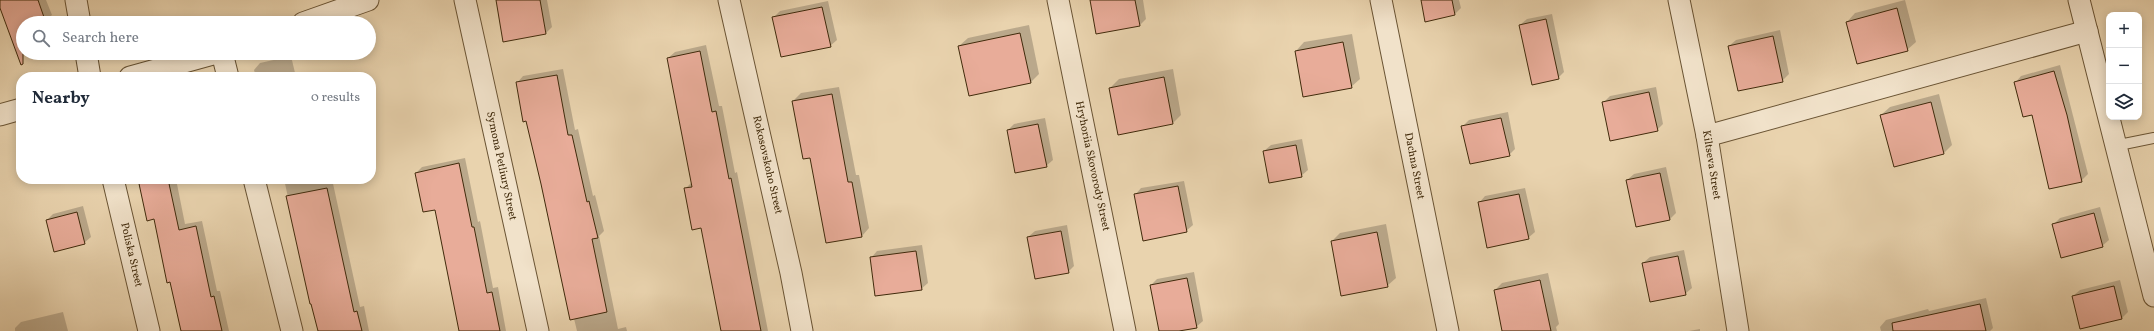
<!DOCTYPE html>
<html lang="en">
<head>
<meta charset="utf-8">
<style>
	:root { --surface:#fff; --page:#f6f6f7; --text:#1f2937; --muted:#747a83; --line:#e0e1e3 }
	body { margin:0; font-family:Vollkorn,serif; background:var(--page); color:var(--text) }
	.controls { position:absolute; right:12px; top:12px; display:grid; overflow:hidden; border-radius:8px; box-shadow:0 2px 10px #0003 }
	.controls button { width:36px; height:36px; display:grid; place-items:center; padding:0; border:0; border-bottom:1px solid var(--line); background:var(--surface); color:var(--text); font:20px sans-serif }
	.list { margin:0; padding:0; list-style:none }
	h2 { display:flex; justify-content:space-between; align-items:center; height:52px; margin:0; padding:0 16px; font-size:17px }
	h2 small { font-size:13px; font-weight:400; color:var(--muted) }
	.icon { flex:none; width:22px; height:22px; fill:none; stroke:currentColor; stroke-width:2; stroke-linecap:round; stroke-linejoin:round }
	.map { position:relative; flex:none; width:2154px; height:331px; overflow:hidden }
	.search { position:absolute; background:var(--surface); box-shadow:0 2px 10px #0003; left:16px; top:16px; width:360px; height:44px; display:flex; align-items:center; gap:10px; box-sizing:border-box; padding:0 14px; border-radius:22px; color:var(--muted); font-size:15px }
	.panel { position:absolute; background:var(--surface); box-shadow:0 2px 10px #0003; left:16px; top:72px; width:360px; height:112px; border-radius:16px }
	.map>svg:first-child { display:block }
</style>
</head>
<body>
<div class="map">
<svg width="2154" height="331" viewBox="0 0 2154 331">
	<rect width="100%" height="100%" fill="#e9d3ae"/>
	<filter id="stains"><feTurbulence type="fractalNoise" baseFrequency=".005" numOctaves="4"/><feColorMatrix values="0 0 0 0 .2 0 0 0 0 .09 0 0 0 0 .02 0 0 0 .5 -.17"/></filter>
	<radialGradient id="worn" r=".72"><stop offset=".6" stop-color="#630" stop-opacity="0"/><stop offset="1" stop-color="#630" stop-opacity=".3"/></radialGradient>
	<g fill="#0003">
		<path d="M0,0H46L52,15L41,23H23V30L0,5Z"/>
		<path d="M497,0H547L552,27L546,33Z"/>
		<path d="M1091,0H1143L1146,19L1140,25L1097,33Z"/>
		<path d="M1422,0H1459L1461,8L1455,14Z"/>
		<path d="M1905,0L1916,42L1907,50L1847,22L1855,13Z"/>
		<path d="M828,1L837,40L830,46L773,18L780,11Z"/>
		<path d="M1552,14L1564,72L1558,78L1520,25L1527,19Z"/>
		<path d="M1029,25L1039,74L1030,83L959,46L968,38Z"/>
		<path d="M1780,30L1789,74L1782,81L1729,46L1736,40Z"/>
		<path d="M1352,34L1360,79L1351,87L1296,51L1304,42Z"/>
		<path d="M706,45L719,106H722L735,173L737,172L768,331H722L702,227L685,189L692,182L668,58L675,52Z"/>
		<path d="M291,56L296,77H256L254,70L260,63Z"/>
		<path d="M2060,65L2088,174L2081,181L2033,113L2015,83L2021,76Z"/>
		<path d="M563,69L575,130L578,129L593,196L595,195L604,231L599,236L618,329L626,327L627,331H577L517,83L523,76Z"/>
		<path d="M1173,69L1181,115L1173,123L1110,88L1119,79Z"/>
		<path d="M839,87L856,175H859L869,228L862,236L811,157L793,101L801,93Z"/>
		<path d="M1656,87L1663,124L1657,130L1603,103L1610,96Z"/>
		<path d="M1939,94L1952,145L1944,153L1881,115L1890,107Z"/>
		<path d="M1508,112L1515,149L1509,155L1462,127L1469,120Z"/>
		<path d="M1045,118L1053,160L1046,166L1008,130L1014,124Z"/>
		<path d="M1302,139L1308,170L1301,176L1264,151L1271,145Z"/>
		<path d="M465,158L478,222L480,221L493,288L498,287L506,331H460L435,209L416,173L422,167Z"/>
		<path d="M1666,167L1676,213L1670,219L1627,180L1634,174Z"/>
		<path d="M140,179H176L185,224L202,221L217,291H220L229,331H183L155,218Z"/>
		<path d="M284,179H332L360,307L364,306L369,331H319L312,302L311,303Z"/>
		<path d="M1184,181L1193,225L1186,231L1135,195L1141,188Z"/>
		<path d="M1525,188L1535,232L1528,238L1479,203L1485,196Z"/>
		<path d="M83,206L91,237L84,243L47,220L53,214Z"/>
		<path d="M2100,207L2109,240L2102,246L2054,224L2060,218Z"/>
		<path d="M1386,224L1396,278L1387,286L1332,241L1340,233Z"/>
		<path d="M1067,225L1074,266L1068,272L1028,237L1035,231Z"/>
		<path d="M922,245L928,283L921,289L871,258L877,251Z"/>
		<path d="M1684,250L1692,288L1685,294L1643,263L1650,257Z"/>
		<path d="M1194,272L1203,321L1196,327L1173,331H1160L1151,285L1157,279Z"/>
		<path d="M1548,273L1559,324L1556,327L1557,331H1504L1495,290L1502,283Z"/>
		<path d="M2120,280L2128,312L2122,318L2081,328L2073,296L2080,290Z"/>
		<path d="M1986,298L1993,328L1990,331H1881L1880,327L1886,320L1928,309L1929,311Z"/>
		<path d="M63,312L68,331H15V328L21,322Z"/>
		<path d="M1700,329V331H1689Z"/>
	</g>
	<g fill="#e8ac99" stroke="#402a0b">
		<path d="M0,0H38L46,23H23V64L21,65L0,8Z"/>
		<path d="M496,0H540L546,34L503,42Z"/>
		<path d="M1090,0H1135L1140,26L1096,34Z"/>
		<path d="M1421,0H1452L1455,15L1425,22Z"/>
		<path d="M822,7L831,47L781,57L772,17Z"/>
		<path d="M1897,8L1908,51L1857,64L1846,22Z"/>
		<path d="M1546,19L1559,79L1532,85L1519,25Z"/>
		<path d="M1020,33L1031,83L969,96L958,46Z"/>
		<path d="M1773,36L1783,82L1738,91L1728,46Z"/>
		<path d="M1343,42L1352,88L1303,97L1295,51Z"/>
		<path d="M700,51L712,112L716,111L729,179L731,178L761,331H721L701,228L692,230L684,188L692,187L667,58Z"/>
		<path d="M2054,71L2067,115L2082,182L2049,189L2032,115L2023,117L2014,82Z"/>
		<path d="M557,75L568,135H572L587,202L589,201L598,238L592,239L607,312L570,320L541,184L526,121L523,122L516,82Z"/>
		<path d="M1164,77L1173,124L1118,135L1109,88Z"/>
		<path d="M1649,92L1658,131L1610,141L1602,102Z"/>
		<path d="M832,94L848,182H852L862,237L826,243L810,158L803,159L792,101Z"/>
		<path d="M1931,102L1944,154L1894,167L1880,115Z"/>
		<path d="M1501,118L1510,156L1470,164L1461,126Z"/>
		<path d="M1038,124L1047,167L1015,173L1007,130Z"/>
		<path d="M1296,145L1302,177L1269,183L1263,151Z"/>
		<path d="M459,163L472,227H474L487,293L492,292L500,331H459L435,210L423,212L415,173Z"/>
		<path d="M1660,173L1670,220L1636,227L1626,180Z"/>
		<path d="M138,179H168L179,230L196,226L211,297L214,296L222,331H181L170,282L167,283L154,219L147,221Z"/>
		<path d="M1178,186L1187,232L1143,241L1134,194Z"/>
		<path d="M327,188L354,312L357,311L362,331H318L311,304H310L286,196Z"/>
		<path d="M1519,194L1529,239L1487,248L1478,202Z"/>
		<path d="M77,212L85,244L54,252L46,220Z"/>
		<path d="M2094,213L2103,247L2061,258L2052,224Z"/>
		<path d="M1061,231L1069,273L1035,279L1027,237Z"/>
		<path d="M1377,232L1388,287L1341,296L1331,241Z"/>
		<path d="M916,251L922,290L875,296L870,257Z"/>
		<path d="M1678,256L1686,295L1650,302L1642,263Z"/>
		<path d="M1187,278L1197,328L1179,331H1159L1150,285Z"/>
		<path d="M1540,280L1551,331H1502L1494,290Z"/>
		<path d="M2114,286L2122,319L2080,329L2072,296Z"/>
		<path d="M1980,304L1986,331H1893L1892,323Z"/>
	</g>
	<g fill="none" stroke-linecap="round" stroke-linejoin="round">
		<g stroke="#6a5434" stroke-width="12">
			<path id="lane" d="M2114,146L2154,138"/>
		</g>
		<g stroke="#6a5434" stroke-width="23">
			<g id="street">
				<path d="M76,0L80,23"/>
				<path d="M465,0L538,331"/>
				<path d="M729,0L791,273L802,331"/>
				<path d="M1058,0L1125,331"/>
				<path d="M1381,0L1448,331"/>
				<path d="M1679,0L1707,136L1738,331"/>
				<path d="M2079,0L2154,296"/>
				<path d="M303,23L368,0"/>
				<path d="M86,53L90,77"/>
				<path d="M222,53L228,77"/>
				<path d="M130,77L217,53"/>
				<path d="M0,115L21,109"/>
				<path d="M1707,136L2087,31"/>
				<path d="M113,179L149,331"/>
				<path d="M254,179L292,331"/>
			</g>
		</g>
		<use href="#lane" stroke="#f1e2ca" stroke-width="10"/>
		<use href="#street" stroke="#f1e2ca" stroke-width="21"/>
	</g>
	<g text-anchor="middle" dominant-baseline="central" stroke-width="4" stroke-linejoin="round" paint-order="stroke">
		<g font-size="11" fill="#402a0b" stroke="#f1e2ca">
			<text transform="translate(767 165) rotate(77)">Rokosovskoho Street</text>
			<text transform="translate(1711 165) rotate(81)">Kiltseva Street</text>
			<text transform="translate(501 166) rotate(78)">Symona Petliury Street</text>
			<text transform="translate(1092 166) rotate(78)">Hryhoriia Skovorody Street</text>
			<text transform="translate(1414 166) rotate(79)">Dachna Street</text>
			<text transform="translate(131 255) rotate(77)">Poliska Street</text>
		</g>
	</g>
	<rect width="100%" height="100%" filter="url(#stains)"/>
	<rect width="100%" height="100%" fill="url(#worn)"/>
</svg>
<div class="controls">
<button>+</button>
<button>−</button>
<button><svg class="icon" aria-label="layers" viewBox="0 0 24 24"><path d="M12 4l9 5-9 5-9-5zM3 14l9 5 9-5"/></svg></button>
</div>
<div class="search"><svg class="icon" aria-label="search" viewBox="0 0 24 24"><circle cx="10" cy="10" r="6"/><path d="M15 15l6 6"/></svg>Search here</div>
<section class="panel">
<h2>Nearby<small>0 results</small></h2>
<ul class="list">
</ul>
</section>
</div>
</body>
</html>
